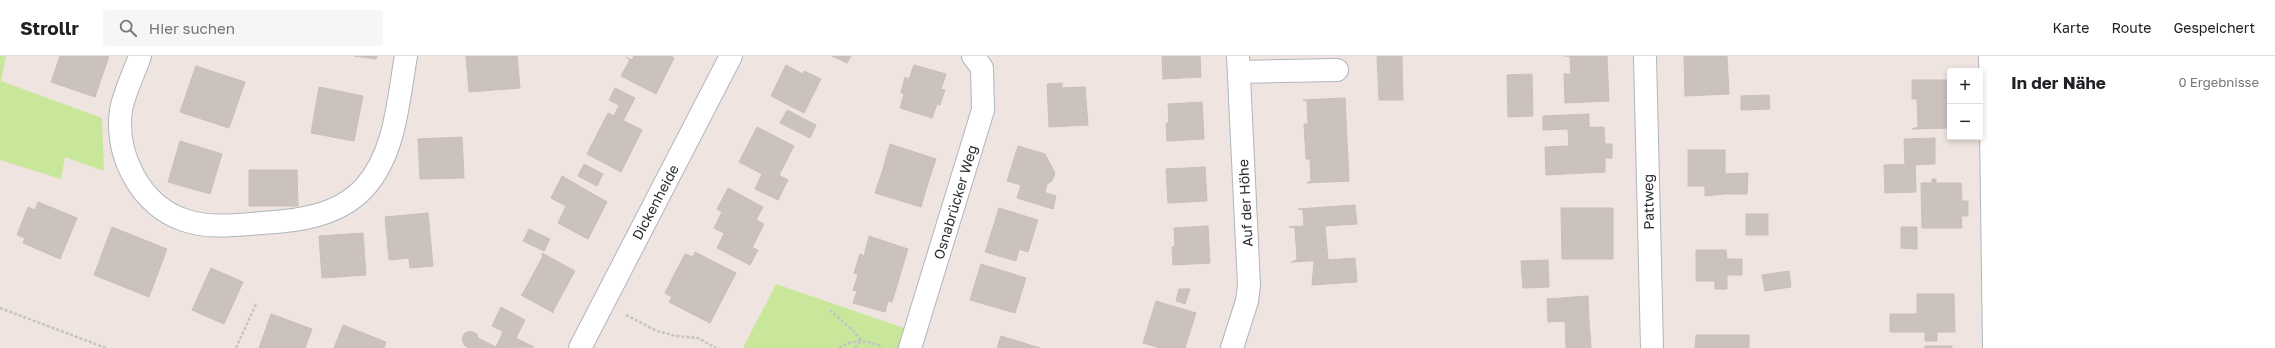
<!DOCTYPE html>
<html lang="de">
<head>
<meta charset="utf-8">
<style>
	:root { --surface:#fff; --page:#f6f6f6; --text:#202124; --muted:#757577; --line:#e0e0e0 }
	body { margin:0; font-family:"Golos Text",sans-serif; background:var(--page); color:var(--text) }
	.controls { position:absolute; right:12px; top:12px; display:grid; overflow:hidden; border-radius:4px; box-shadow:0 2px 6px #0003 }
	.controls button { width:36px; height:36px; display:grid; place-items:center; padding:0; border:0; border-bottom:1px solid var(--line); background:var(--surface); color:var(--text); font:20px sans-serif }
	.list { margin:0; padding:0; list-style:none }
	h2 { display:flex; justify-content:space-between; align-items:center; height:52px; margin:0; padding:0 16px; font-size:17px }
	h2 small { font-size:13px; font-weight:400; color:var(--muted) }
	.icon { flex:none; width:22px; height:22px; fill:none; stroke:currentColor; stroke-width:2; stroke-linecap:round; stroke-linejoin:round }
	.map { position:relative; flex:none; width:1995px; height:292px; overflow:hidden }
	header { display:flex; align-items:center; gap:24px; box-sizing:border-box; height:56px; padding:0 20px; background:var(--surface); border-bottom:1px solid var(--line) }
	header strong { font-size:19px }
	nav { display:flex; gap:22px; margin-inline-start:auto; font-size:14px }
	.search { width:280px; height:36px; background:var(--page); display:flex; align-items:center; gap:10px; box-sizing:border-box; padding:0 14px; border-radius:4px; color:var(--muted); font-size:15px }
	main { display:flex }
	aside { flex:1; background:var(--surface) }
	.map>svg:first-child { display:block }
</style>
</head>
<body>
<header>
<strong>Strollr</strong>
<div class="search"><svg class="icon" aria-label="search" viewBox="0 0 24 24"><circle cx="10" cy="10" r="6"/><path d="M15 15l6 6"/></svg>Hier suchen</div>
<nav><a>Karte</a><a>Route</a><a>Gespeichert</a></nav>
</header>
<main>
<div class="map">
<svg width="1995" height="292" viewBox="0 0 1995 292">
	<rect width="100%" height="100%" fill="#efe4df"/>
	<g fill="#c9e79a">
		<path d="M0,0H6L1,25L102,62L104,115L65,101L61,123L0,104Z"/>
		<path d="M776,228L904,272L898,292H743Z"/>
	</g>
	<g fill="#cbc2bd" stroke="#cbbfb8">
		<path d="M60,0H109L95,41L51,26Z"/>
		<path d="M354,0H377L376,3Z"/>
		<path d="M466,0H517L520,32L469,36Z"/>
		<path d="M634,0H671L674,2L656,38L621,20L630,4L626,1L632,4Z"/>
		<path d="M832,0H851L847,7Z"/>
		<path d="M1162,0H1200L1201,21L1163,23Z"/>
		<path d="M1377,0H1402L1403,44H1379Z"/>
		<path d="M1564,0H1607L1609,45L1565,47L1564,18H1571L1570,0Z"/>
		<path d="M1684,0H1727L1729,38L1685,40Z"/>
		<path d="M786,9L803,18L804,15L821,23L804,57L771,40Z"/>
		<path d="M914,9L946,18L941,33L945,34L940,49L937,48L932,62L900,52L904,38L901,37L905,21L909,23Z"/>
		<path d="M196,10L245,26L229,72L180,56Z"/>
		<path d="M1532,18L1533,60L1508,61L1507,19Z"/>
		<path d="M1912,24H1950V72L1912,73L1918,71L1917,43H1912Z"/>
		<path d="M1062,27V32L1085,31L1088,69L1049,71L1047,28Z"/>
		<path d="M319,31L363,40L354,85L311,77Z"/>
		<path d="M615,32L635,42L623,65L614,60L619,49L609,44Z"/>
		<path d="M1769,39L1770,53L1741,54V40Z"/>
		<path d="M1345,42L1349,125L1307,127L1311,125L1310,103H1306L1304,68H1308L1307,45L1303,44Z"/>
		<path d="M1202,46L1204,83L1167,85L1166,67H1169L1168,48Z"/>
		<path d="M787,54L816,69L810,82L780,67Z"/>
		<path d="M608,57L642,74L621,116L587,98Z"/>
		<path d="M1589,58V72L1543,74V60Z"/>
		<path d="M757,71L794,90L776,125L739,106Z"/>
		<path d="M1604,71L1605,88H1612V102H1605V116L1546,119L1545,91L1569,90L1568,72Z"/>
		<path d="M462,81L464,122L420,123L418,83Z"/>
		<path d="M1935,82V108L1905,109L1904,83Z"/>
		<path d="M180,85L222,98L210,138L168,126Z"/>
		<path d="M890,88L936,103L928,127L883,113Z"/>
		<path d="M1018,90L1045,98L1055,117L1052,125L1047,128L1045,136L1007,125Z"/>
		<path d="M1688,94H1725V138L1705,140V130H1688Z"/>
		<path d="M584,108L603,118L597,130L578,120Z"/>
		<path d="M1915,108L1916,136L1885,137L1884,109Z"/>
		<path d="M1205,111L1207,145L1168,147L1166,113Z"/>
		<path d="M883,113L928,127L921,151L875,137Z"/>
		<path d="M249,114H297L298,150H249Z"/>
		<path d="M1748,117L1747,138H1725V118Z"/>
		<path d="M762,118L776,125L779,119L788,124L778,144L755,133Z"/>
		<path d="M562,120L607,146L588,183L558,167L566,150L551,142Z"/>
		<path d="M1932,123H1936V127H1961L1962,145H1968V160H1961L1962,172H1922L1921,127H1932Z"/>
		<path d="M1021,129L1056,140L1053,153L1017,142Z"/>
		<path d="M728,132L763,151L756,164L764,168L752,192L714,172L722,156L717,153Z"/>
		<path d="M38,146L77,162L60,203L23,187L25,182L17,179L28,151L35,154Z"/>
		<path d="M1355,149L1357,168L1325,170L1328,204L1291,206L1297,204L1295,172L1289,171L1304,170L1303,154L1298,153Z"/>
		<path d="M999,152L1038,164L1028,196L989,184Z"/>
		<path d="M1561,152H1613V203H1562Z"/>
		<path d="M428,157L433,210L410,212L409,202L389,204L385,161Z"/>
		<rect x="1746" y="158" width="22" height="21"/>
		<path d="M1208,170L1210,207L1173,209L1172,191H1175L1174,172Z"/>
		<path d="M112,171L167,193L149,241L94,219Z"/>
		<path d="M1901,171H1917V193L1901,192Z"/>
		<path d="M529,173L550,183L544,195L523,185Z"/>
		<path d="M363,177L366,219L322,222L319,180Z"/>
		<path d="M724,178L758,194L750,209L717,192Z"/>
		<path d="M869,180L908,193L892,246L853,234L858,219L854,217L860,198L864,200Z"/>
		<path d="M989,184L1019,194L1016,205L985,196Z"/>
		<path d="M1696,194H1726L1727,203H1742V219H1727V233H1715V225H1696Z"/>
		<path d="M695,196L736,217L723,242L675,217L685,198L693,201Z"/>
		<path d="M542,197L575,215L553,255L554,257L521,239H522L543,200Z"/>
		<path d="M1355,202L1357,226L1312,229L1314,205Z"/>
		<path d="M1548,204L1549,231L1523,232L1521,205Z"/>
		<path d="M981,208L1026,222L1015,257L970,244Z"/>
		<path d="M211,212L243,226L224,268L192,254Z"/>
		<path d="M1789,215L1791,231L1765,235L1762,219Z"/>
		<path d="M675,217L723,242L710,267L669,246L672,241L665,237Z"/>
		<path d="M1179,233H1190L1185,248L1176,245Z"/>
		<path d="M857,235L888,245L885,256L853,247Z"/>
		<path d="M1917,238H1954L1955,276H1937V285H1925V276H1890V258H1917Z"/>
		<path d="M1588,240L1589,264L1548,266L1547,243Z"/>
		<path d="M1156,245L1196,257L1185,292H1160L1143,287Z"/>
		<path d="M501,251L525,264L516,282L492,270Z"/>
		<path d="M271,258L312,273L305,292H259Z"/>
		<path d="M1589,264L1591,292H1566L1565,265Z"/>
		<path d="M343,269L386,286L384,292H334Z"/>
		<path d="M471,275L477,278L478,282L496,291L503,276L534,291L469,292L464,289L462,282L465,277Z"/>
		<path d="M1696,279H1749V292H1695Z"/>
		<path d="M1001,280L1040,292H997Z"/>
		<rect x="1925" y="290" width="27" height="2"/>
	</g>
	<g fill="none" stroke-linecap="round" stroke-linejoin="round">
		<g stroke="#afb6bd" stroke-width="24">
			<g id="minor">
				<path d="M140,0C134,17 124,37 121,54C115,99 140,149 184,164C209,173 236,169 262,167C298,165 339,160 365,131C396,96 398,44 406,0"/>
				<path d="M1645,0L1652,292"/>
				<path d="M1990,0L1994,292"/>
				<path d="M1239,16L1337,14"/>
				<path d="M580,292L731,0"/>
				<path d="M910,292L983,54L982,12L973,0"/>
				<path d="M1232,292L1247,245L1249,229L1238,0"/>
			</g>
		</g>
		<g stroke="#c4c4c4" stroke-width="2.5" stroke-dasharray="3 2" stroke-linecap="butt">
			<path d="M0,252L106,292"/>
			<path d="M830,254C839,263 857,276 861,285L855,292"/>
			<path d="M626,259L657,275L676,280L698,282L716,292"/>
			<path d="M236,292L256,248"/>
			<path d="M839,292C853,283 865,284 881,290L882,292"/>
		</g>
		<use href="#minor" stroke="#fff" stroke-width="22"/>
	</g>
	<g text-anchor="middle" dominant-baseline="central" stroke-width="4" stroke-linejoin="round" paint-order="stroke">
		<g font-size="14" fill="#2d2d2d" stroke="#fff">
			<text transform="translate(655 146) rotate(-62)">Dickenheide</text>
			<text transform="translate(955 146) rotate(-73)">Osnabrücker Weg</text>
			<text transform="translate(1648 146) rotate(-91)">Pattweg</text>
			<text transform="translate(1245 147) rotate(-93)">Auf der Höhe</text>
		</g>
	</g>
</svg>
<div class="controls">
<button>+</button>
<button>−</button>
</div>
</div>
<aside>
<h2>In der Nähe<small>0 Ergebnisse</small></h2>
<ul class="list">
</ul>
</aside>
</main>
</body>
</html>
